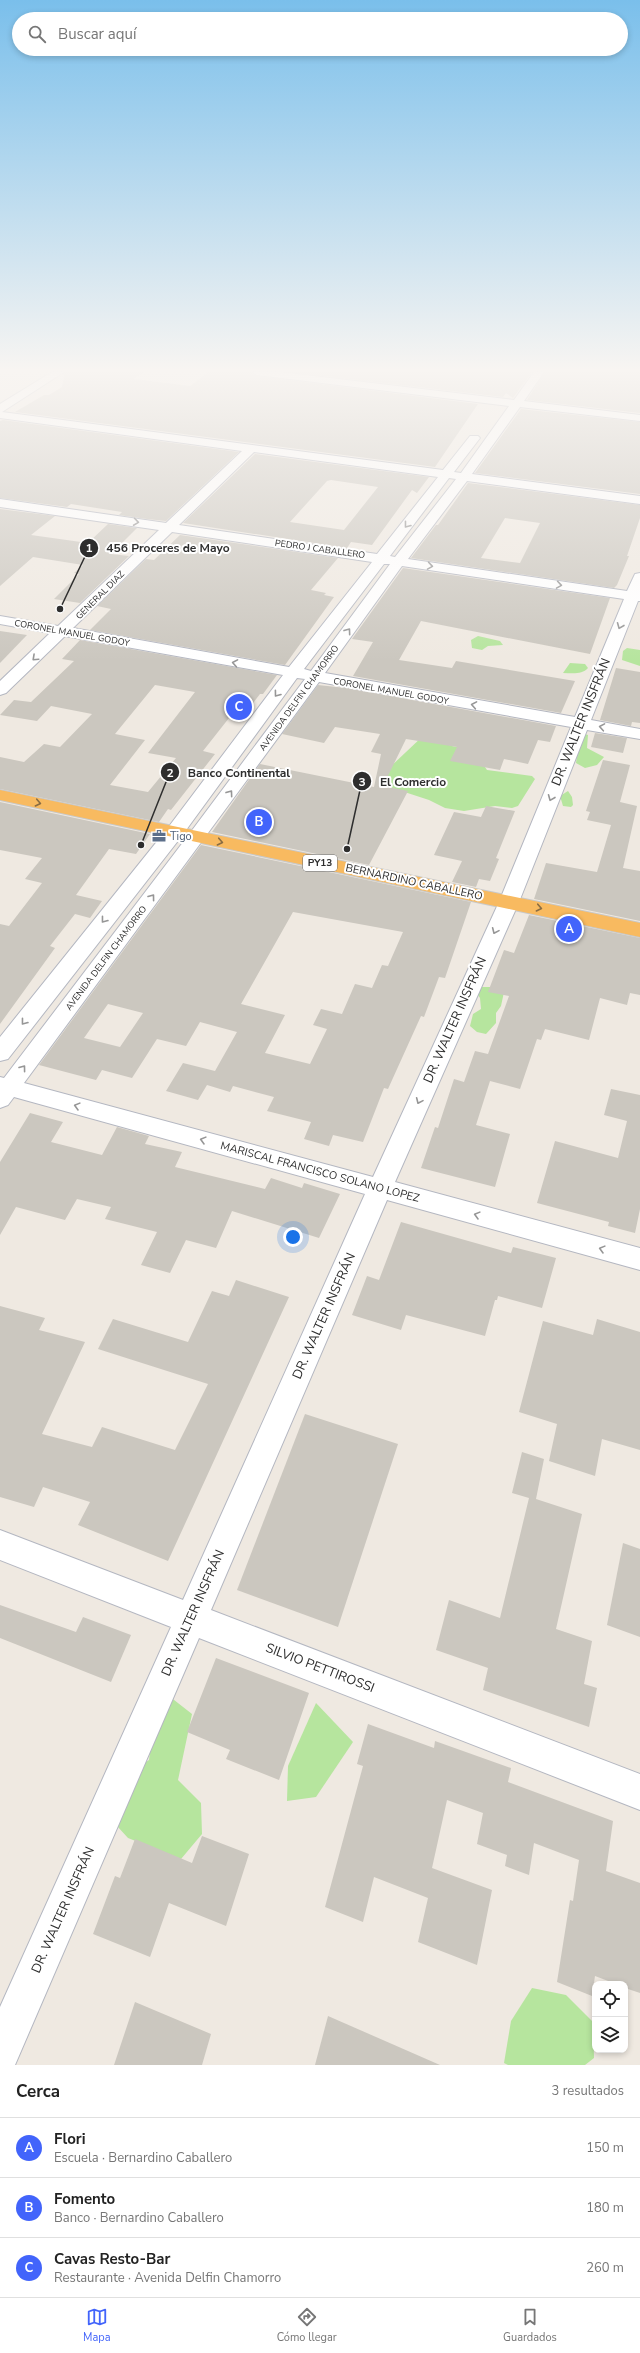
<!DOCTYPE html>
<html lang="es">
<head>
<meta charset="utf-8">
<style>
	:root { --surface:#fff; --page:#f2f2f2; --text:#222; --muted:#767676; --line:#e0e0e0; --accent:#4264fb }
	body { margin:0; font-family:"Nunito Sans",sans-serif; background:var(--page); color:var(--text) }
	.controls { position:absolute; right:12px; bottom:12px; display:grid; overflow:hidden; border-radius:8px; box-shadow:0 2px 6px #0003 }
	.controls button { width:36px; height:36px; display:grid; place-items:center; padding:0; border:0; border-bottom:1px solid var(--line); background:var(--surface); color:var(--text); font:20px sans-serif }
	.you { position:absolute; left:293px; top:1237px; width:14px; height:14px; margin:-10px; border:3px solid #fff; border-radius:50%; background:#1a73e8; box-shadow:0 0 0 6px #1a73e833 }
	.badge { display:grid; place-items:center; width:26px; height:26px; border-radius:50%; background:var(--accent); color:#fff; font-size:13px; font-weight:700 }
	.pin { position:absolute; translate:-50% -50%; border:2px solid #fff; box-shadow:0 1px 4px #0006 }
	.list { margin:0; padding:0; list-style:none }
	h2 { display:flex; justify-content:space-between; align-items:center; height:52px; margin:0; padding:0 16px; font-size:17px }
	h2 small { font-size:13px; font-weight:400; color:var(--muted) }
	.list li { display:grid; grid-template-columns:26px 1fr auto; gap:12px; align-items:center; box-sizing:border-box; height:60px; padding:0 16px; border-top:1px solid var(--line) }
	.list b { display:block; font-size:15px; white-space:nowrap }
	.list p { margin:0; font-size:13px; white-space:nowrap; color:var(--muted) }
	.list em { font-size:13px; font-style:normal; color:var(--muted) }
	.icon { flex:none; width:22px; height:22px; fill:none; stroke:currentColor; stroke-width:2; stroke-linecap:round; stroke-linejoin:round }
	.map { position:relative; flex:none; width:640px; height:2065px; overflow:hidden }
	.search { position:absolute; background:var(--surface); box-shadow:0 2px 6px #0003; left:12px; right:12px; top:12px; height:44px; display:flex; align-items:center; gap:10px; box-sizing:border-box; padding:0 14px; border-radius:22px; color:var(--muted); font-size:15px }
	.sheet { height:232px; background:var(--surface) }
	nav { display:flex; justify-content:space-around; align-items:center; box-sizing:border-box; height:56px; border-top:1px solid var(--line); background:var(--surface); font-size:11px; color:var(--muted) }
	nav a { display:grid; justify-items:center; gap:2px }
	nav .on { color:var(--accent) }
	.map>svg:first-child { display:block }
</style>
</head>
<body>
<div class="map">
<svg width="640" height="2065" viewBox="0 0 640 2065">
	<rect width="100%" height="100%" fill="#efe9e1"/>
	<g fill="#b6e59e">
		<path d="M478,636L500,641L503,645L488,646L482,650L472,648L471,640Z"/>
		<path d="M627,648L640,650V666L622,660L623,651Z"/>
		<path d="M570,663L585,664L588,668C582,675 572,673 563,673Z"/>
		<path d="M585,734L588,735L587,748L604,757L597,765L585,768L576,763L579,740Z"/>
		<path d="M424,735L452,746L474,751L487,770L532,776L535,779L518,806L512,808L495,806L464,811L445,808L429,800L383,785L387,770Z"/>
		<path d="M568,791L572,797L573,805L571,807L563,806L560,796Z"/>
		<path d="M480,987H498L504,992L501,1006L496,1013V1023L486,1034L477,1032L470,1026L473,1014L481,1009L480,998L476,992Z"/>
		<path d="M169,1696L192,1714L178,1780L201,1803L202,1834L181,1859L128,1838L107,1815L119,1780L149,1760L153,1725Z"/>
		<path d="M316,1703L353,1742L316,1797L287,1801L288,1766Z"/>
		<path d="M532,1988L566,1995L593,2022L594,2058L585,2065H508L504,2063L511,2021Z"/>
	</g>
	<g fill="#cbc7bf" fill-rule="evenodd">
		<path d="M65,372H144L134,379L190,386L209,372H251L257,376L478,404L435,467L15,412L44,395H49L62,387Z"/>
		<path d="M290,372H532L513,398L506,393L503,397Z"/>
		<path d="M545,372H640V413L527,400Z"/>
		<path d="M521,409L640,422V494L475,473Z"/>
		<path d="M3,420L239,452L166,521L147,519L119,515L122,512L71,504L67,507L0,498V421Z"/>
		<path d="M255,454L429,477L417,493L412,490L372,545L351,542L347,548L183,523ZM331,480L378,487L344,530L290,522L327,481Z"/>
		<path d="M468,483L640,505V518L627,556H629L617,585L614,588L411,558L436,525H438ZM505,518L540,523L520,563L481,558Z"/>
		<path d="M0,509L55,516L31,535L88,543L108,524L137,528L111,554L129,556L80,603L54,599L79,574L74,573L83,565L33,557L0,586Z"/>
		<path d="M180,535L338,558L311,590L326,593L324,595L334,597L285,665L90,630L111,609L97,606L146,559L154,560Z"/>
		<path d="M403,568L610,598L590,654L421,621L399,660L452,668L456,661L575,681L561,713L353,676L373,642L352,639Z"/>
		<path d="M0,631L27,635L0,663Z"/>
		<path d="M80,640L277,675L263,694H260L240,720L229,718L203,751L215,754L171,810L168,809L159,822L0,789V757L24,762L44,744L60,747L92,714L51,706L37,721L0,715L14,700L31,702L74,661L62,659ZM155,685L195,692L148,753L176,758L148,792L110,785L145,740L115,734Z"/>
		<path d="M616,668L640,672V723L632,722L631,726L600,720Z"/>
		<path d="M318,685L346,688L556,726L550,742L538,740L528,764L504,759L500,770L450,761L457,747L406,739L383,786L408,791L369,865L212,832L260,764L374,787L381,754L371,752L380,734L335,727L324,743L282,734Z"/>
		<path d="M595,733L627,738L623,753L591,747Z"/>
		<path d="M603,760L630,765L620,802L637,806L623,868L640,871V921L534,899L546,863L597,872L611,825L587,820L590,812L586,811Z"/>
		<path d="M0,802L150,834L136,854L109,849L76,895L102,901L90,918L75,914L50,946L55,948L0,1024V924L9,926L42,883L25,879L42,858L0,850Z"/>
		<path d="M486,806L515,811L496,858L499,859L490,881L479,879L476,887L452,882L462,861L434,855L454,812L481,817Z"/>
		<path d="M201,845L471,902L445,978L439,977L424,1017L421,1016L388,1089L384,1088L363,1142L333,1135L329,1146L304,1139L311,1122L267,1111L274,1097L233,1086L230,1092L207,1085L198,1100L166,1091L183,1063L215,1071L237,1032L200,1022L186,1046L157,1039L132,1078L102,1070L96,1080L39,1065ZM293,912L403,932L388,966L382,965L372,988L355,984L342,1014L321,1009L313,1025L327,1029L310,1064L265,1053L285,1015L241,1004ZM108,1004L143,1013L120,1047L84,1038Z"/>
		<path d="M529,915L640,938V995L630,993L627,1005L600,998L589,1040L545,1029L541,1040L537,1039L520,1089L490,1081L476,1125L510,1134L495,1187L421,1168L435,1127L438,1128L454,1079L464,1082L475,1051L488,1054L509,996L488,992L504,950L514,953Z"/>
		<path d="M611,1089L640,1095V1209L635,1233L608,1226L609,1222L537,1203L555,1141L618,1158L627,1121L604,1115Z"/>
		<path d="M30,1113L63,1122L51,1142L102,1155L117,1127L149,1136L145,1144L182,1152L175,1167L265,1189L271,1178L302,1188L304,1183L340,1194L319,1238L232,1211L216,1248L186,1240L170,1273L141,1265L157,1232L105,1219L111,1207L77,1199L65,1220L16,1207L0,1235V1162Z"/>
		<path d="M401,1222L511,1253L513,1247L556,1258L542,1308L498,1296L497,1300H495L485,1336L406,1315L401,1330L352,1315L367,1276L379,1280Z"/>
		<path d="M236,1280L289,1297L168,1561L78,1525L90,1502L43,1487L34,1507L0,1497V1306L45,1318L39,1330L85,1342L42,1434L92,1447L102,1427L175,1450L208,1384L98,1349L113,1319L188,1342L212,1291L229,1296Z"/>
		<path d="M597,1319L640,1332V1450L602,1439L595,1476L549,1461L557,1424L519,1412L543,1321L593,1335Z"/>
		<path d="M305,1414L398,1444L338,1627L237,1590Z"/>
		<path d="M522,1452L544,1459L536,1499L582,1514L556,1629L592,1641L584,1684L597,1688L589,1727L483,1690L488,1668L436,1650L449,1600L500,1618L529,1498L512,1493Z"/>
		<path d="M623,1543L640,1549V1637L607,1625Z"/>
		<path d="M0,1605L76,1632L83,1617L131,1635L111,1682L0,1638Z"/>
		<path d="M216,1658L309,1693L279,1780L226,1759L230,1750L187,1732Z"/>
		<path d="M368,1724L434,1748L435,1741L511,1768L508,1782L613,1821L606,1871L640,1883V1993L625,1988V1984H616L595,1976L592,1996L557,1982L570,1900L573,1901L579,1860L534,1843L529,1875L505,1866L507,1855L477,1844L483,1813L447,1800L432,1868L492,1890L477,1965L418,1942L428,1898L374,1877L363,1922L325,1907L363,1766L357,1764Z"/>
		<path d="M202,1836L249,1854L226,1926L169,1903L150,1957L93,1934L115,1876L120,1878L135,1839L192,1863Z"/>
		<path d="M135,2002L211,2034L202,2065H114Z"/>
		<path d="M328,2016L440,2065H315Z"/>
	</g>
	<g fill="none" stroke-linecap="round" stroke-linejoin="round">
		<g stroke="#b4b7c1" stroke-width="2">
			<path id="minor" d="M52,372H64L2,412L443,470L470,436H478L480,438L454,472L461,473L509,406L257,375L252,372H280L514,400L534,372H544L524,401L640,415V421L520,407L472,474L640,496V504L467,481L408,559L627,591L635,574L640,573V601H638L591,720L640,729V739L587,730L519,902L395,1182L640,1248V1270L387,1200L211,1610L640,1774V1810L199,1638L15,2065H0V2007L171,1627L0,1560V1530L183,1600L365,1194L14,1097L8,1105L0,1108V1077L4,1078L190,833L305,679L297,678L181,837L8,1059L0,1061V1037L167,829L283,675L65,636L6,693L0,695V681L50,633L0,624V616L58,626L159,530L0,507V499L166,523L242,451L0,418V404ZM254,452L438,477L377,554L179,525ZM449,478L456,479L395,557L390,556ZM172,532L372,562L289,667L73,628ZM384,564H390L311,671L304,669ZM402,566L624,599L575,717L325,673ZM319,682L571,727L499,902L373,1177L24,1083Z"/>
		</g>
		<g stroke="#c9c9c9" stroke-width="2">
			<path id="trunk" d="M0,790L640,923V937L0,800Z"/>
		</g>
		<use href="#minor" fill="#fff" fill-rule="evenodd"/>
		<use href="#trunk" fill="#f8ba60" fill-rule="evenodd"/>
	</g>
	<defs><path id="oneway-chevron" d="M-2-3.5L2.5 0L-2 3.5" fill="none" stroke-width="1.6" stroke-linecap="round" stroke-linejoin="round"/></defs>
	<g stroke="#969696">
		<use href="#oneway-chevron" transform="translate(136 522) rotate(8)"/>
		<use href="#oneway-chevron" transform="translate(407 525) rotate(128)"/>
		<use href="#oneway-chevron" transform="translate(430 566) rotate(9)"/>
		<use href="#oneway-chevron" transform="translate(559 585) rotate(9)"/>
		<use href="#oneway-chevron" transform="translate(620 626) rotate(112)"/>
		<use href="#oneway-chevron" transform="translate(348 631) rotate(-54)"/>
		<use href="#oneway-chevron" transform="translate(35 658) rotate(137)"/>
		<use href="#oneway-chevron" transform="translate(235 663) rotate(-170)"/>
		<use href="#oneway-chevron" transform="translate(277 694) rotate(127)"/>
		<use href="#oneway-chevron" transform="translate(474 705) rotate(-170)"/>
		<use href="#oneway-chevron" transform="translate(602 727) rotate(-170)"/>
		<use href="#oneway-chevron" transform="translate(230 793) rotate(-54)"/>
		<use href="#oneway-chevron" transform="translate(551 798) rotate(112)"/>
		<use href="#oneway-chevron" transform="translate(152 897) rotate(-53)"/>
		<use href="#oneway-chevron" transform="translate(104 920) rotate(128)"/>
		<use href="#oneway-chevron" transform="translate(495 931) rotate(114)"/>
		<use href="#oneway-chevron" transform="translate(24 1022) rotate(128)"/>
		<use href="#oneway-chevron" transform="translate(23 1068) rotate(-53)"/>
		<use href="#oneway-chevron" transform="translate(419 1101) rotate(114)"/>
		<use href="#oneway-chevron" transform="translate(77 1106) rotate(-165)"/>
		<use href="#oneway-chevron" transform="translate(203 1140) rotate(-165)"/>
		<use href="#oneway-chevron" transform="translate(477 1215) rotate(-165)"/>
		<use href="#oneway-chevron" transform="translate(602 1249) rotate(-165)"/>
	</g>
	<g stroke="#896d44">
		<use href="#oneway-chevron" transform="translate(38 803) rotate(12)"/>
		<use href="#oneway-chevron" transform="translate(220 842) rotate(12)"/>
		<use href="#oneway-chevron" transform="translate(539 908) rotate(12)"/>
	</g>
	<linearGradient id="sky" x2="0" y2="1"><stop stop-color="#7abfeb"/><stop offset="0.56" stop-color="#f8f5f2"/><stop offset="1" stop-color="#f8f5f2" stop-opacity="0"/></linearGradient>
	<rect width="640" height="661" fill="url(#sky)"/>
	<defs>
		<g id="office-bare" transform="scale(1.08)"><path d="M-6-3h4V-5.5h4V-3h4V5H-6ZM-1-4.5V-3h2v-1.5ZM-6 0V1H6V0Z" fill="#5c6f8a" stroke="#fff" stroke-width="2.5" paint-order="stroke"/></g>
	</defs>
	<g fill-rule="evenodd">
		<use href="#office-bare" x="159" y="836"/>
	</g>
	<g text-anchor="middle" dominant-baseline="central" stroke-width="4" stroke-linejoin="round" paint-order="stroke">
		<g font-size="9" fill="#2e2e2e" stroke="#fff">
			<text transform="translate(320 549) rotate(8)">PEDRO J CABALLERO</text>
			<text transform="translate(100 595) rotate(-45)">GENERAL DIAZ</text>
			<text transform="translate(72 633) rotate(10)">CORONEL MANUEL GODOY</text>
			<text transform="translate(391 691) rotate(10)">CORONEL MANUEL GODOY</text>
			<text transform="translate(299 698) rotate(-54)">AVENIDA DELFIN CHAMORRO</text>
			<text transform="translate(106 958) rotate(-53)">AVENIDA DELFIN CHAMORRO</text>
		</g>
		<rect fill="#fff" stroke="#6d6d6d" stroke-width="1" x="303" y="855" width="34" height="16" rx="3"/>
		<g font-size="10" font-weight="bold" fill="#2e2e2e">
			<text x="320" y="863">PY13</text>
		</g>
		<g font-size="11" fill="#4e5e75" stroke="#fff" text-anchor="start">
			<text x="170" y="836">Tigo</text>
		</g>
		<g font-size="11" fill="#2e2e2e" stroke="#fff">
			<text transform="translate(414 882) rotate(12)">BERNARDINO CABALLERO</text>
			<text transform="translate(320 1172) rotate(15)">MARISCAL FRANCISCO SOLANO LOPEZ</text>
		</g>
		<g font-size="13" fill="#2e2e2e" stroke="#fff">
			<text transform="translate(581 722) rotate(-68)">DR. WALTER INSFRÁN</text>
			<text transform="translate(455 1020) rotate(-66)">DR. WALTER INSFRÁN</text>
			<text transform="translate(324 1316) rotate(-66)">DR. WALTER INSFRÁN</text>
			<text transform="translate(193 1613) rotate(-66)">DR. WALTER INSFRÁN</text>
			<text transform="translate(320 1668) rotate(21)">SILVIO PETTIROSSI</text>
			<text transform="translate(63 1910) rotate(-66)">DR. WALTER INSFRÁN</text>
		</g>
	</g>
	<path fill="none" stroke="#2e2e2e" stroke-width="1.5" d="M60 609L89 548M141 845L170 772M347 849L362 781"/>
	<g fill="#2e2e2e" stroke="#fff" stroke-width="1.5">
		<circle cx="60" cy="609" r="4"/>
		<circle cx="141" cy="845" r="4"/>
		<circle cx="347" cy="849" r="4"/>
		<circle cx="89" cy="548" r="10"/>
		<circle cx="170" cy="772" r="10"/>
		<circle cx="362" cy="781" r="10"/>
	</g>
	<g font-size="12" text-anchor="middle" font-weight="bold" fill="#fff">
		<text x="89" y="552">1</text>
		<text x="170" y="777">2</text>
		<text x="362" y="786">3</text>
	</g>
	<g font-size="12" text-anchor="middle" font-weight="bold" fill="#2e2e2e" stroke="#fff" stroke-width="4" stroke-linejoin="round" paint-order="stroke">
		<text x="168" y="552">456 Proceres de Mayo</text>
		<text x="239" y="777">Banco Continental</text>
		<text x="413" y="786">El Comercio</text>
	</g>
</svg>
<div class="controls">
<button><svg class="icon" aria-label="locate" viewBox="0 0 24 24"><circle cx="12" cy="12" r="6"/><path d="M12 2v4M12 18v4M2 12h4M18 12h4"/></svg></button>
<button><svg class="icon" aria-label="layers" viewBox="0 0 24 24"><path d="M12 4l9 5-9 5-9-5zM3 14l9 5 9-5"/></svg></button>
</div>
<div class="you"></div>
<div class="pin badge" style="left:569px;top:929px">A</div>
<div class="pin badge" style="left:259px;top:822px">B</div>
<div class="pin badge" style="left:239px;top:707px">C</div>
<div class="search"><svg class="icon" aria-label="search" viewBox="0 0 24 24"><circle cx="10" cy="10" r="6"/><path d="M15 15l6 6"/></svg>Buscar aquí</div>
</div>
<section class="sheet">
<h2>Cerca<small>3 resultados</small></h2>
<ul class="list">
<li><span class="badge">A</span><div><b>Flori</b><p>Escuela · Bernardino Caballero</p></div><em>150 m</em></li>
<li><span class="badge">B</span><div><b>Fomento</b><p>Banco · Bernardino Caballero</p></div><em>180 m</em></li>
<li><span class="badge">C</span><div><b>Cavas Resto-Bar</b><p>Restaurante · Avenida Delfin Chamorro</p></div><em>260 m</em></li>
</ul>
</section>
<nav>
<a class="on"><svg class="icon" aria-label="map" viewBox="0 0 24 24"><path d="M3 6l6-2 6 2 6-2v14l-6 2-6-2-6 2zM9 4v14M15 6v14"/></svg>Mapa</a>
<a><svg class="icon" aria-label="directions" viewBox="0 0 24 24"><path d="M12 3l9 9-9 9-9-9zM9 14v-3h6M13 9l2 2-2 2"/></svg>Cómo llegar</a>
<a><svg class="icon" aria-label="saved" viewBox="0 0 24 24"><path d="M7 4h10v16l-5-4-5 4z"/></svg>Guardados</a>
</nav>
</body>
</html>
